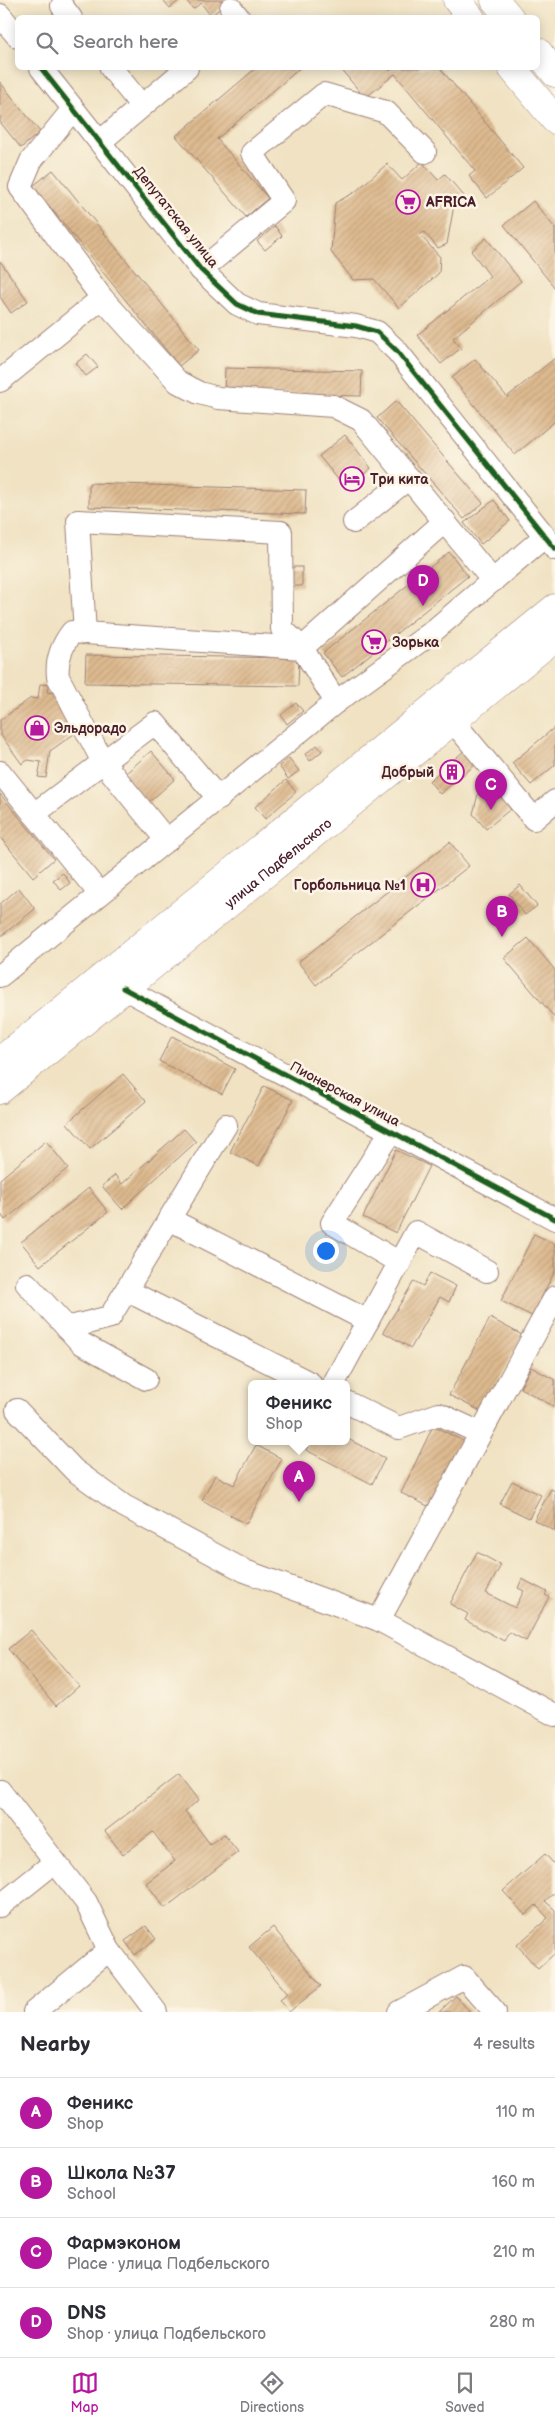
<!DOCTYPE html>
<html lang="en">
<head>
<meta charset="utf-8">
<style>
	:root { --surface:#fff; --page:#f7f7f7; --text:#2b2b33; --muted:#7c7c81; --line:#e1e1e2; --accent:#b5179e }
	body { margin:0; font-family:"Balsamiq Sans",sans-serif; background:var(--page); color:var(--text) }
	.you { position:absolute; left:325px; top:1250px; width:18px; height:18px; margin:-12px; border:4px solid #fff; border-radius:50%; background:#1a73e8; box-shadow:0 0 0 8px #1a73e833 }
	.badge { display:grid; place-items:center; width:32px; height:32px; border-radius:50%; background:var(--accent); color:#fff; font-size:16px; font-weight:700 }
	.pin { position:absolute; translate:-50% -41px; filter:drop-shadow(0 1px 2px #0008) }
	.pin::after { content:''; position:absolute; top:26px; width:18px; height:15px; background:inherit; clip-path:polygon(0 0,100% 0,50% 100%) }
	.popup { position:absolute; left:248px; top:1380px; width:102px; height:65px; box-sizing:border-box; display:grid; place-content:center; border-radius:8px; background:var(--surface); filter:drop-shadow(0 1px 4px #0005); font-size:16px; white-space:nowrap; color:var(--muted) }
	.popup b { font-size:19px; color:var(--text) }
	.popup::after { content:''; position:absolute; left:50%; top:100%; margin-left:-10px; border:10px solid transparent; border-top-color:var(--surface) }
	.list { margin:0; padding:0; list-style:none }
	h2 { display:flex; justify-content:space-between; align-items:center; height:65px; margin:0; padding:0 20px; font-size:21px }
	h2 small { font-size:16px; font-weight:400; color:var(--muted) }
	.list li { display:grid; grid-template-columns:32px 1fr auto; gap:15px; align-items:center; box-sizing:border-box; height:70px; padding:0 20px; border-top:1px solid var(--line) }
	.list b { display:block; font-size:19px; white-space:nowrap }
	.list p { margin:0; font-size:16px; white-space:nowrap; color:var(--muted) }
	.list em { font-size:16px; font-style:normal; color:var(--muted) }
	.icon { flex:none; width:28px; height:28px; fill:none; stroke:currentColor; stroke-width:2; stroke-linecap:round; stroke-linejoin:round }
	.map { position:relative; flex:none; width:555px; height:2012px; overflow:hidden }
	.search { position:absolute; background:var(--surface); box-shadow:0 2px 12px #0003; left:15px; right:15px; top:15px; height:55px; display:flex; align-items:center; gap:12px; box-sizing:border-box; padding:0 18px; border-radius:8px; color:var(--muted); font-size:19px }
	.sheet { height:345px; background:var(--surface) }
	nav { display:flex; justify-content:space-around; align-items:center; box-sizing:border-box; height:70px; border-top:1px solid var(--line); background:var(--surface); font-size:14px; color:var(--muted) }
	nav a { display:grid; justify-items:center; gap:2px }
	nav .on { color:var(--accent) }
	.map>svg:first-child { display:block }
</style>
</head>
<body>
<div class="map">
<svg width="555" height="2012" viewBox="0 0 555 2012">
	<defs>
		<pattern id="building-hatch" width="6" height="6" patternUnits="userSpaceOnUse" patternTransform="scale(1.25)"><rect width="6" height="6" fill="#ddba8f"/><path d="M-1 1l2-2M0 6l6-6M5 7l2-2" fill="none" stroke="#bf9f7c"/></pattern>
	</defs>
	<rect width="100%" height="100%" fill="#fcf5e5"/>
	<filter id="ink" filterUnits="userSpaceOnUse"><feTurbulence type="fractalNoise" baseFrequency=".02" numOctaves="2"/><feDisplacementMap in="SourceGraphic" scale="10" xChannelSelector="R" yChannelSelector="G"/><feConvolveMatrix kernelMatrix="1 2 1 2 8 2 1 2 1" color-interpolation-filters="sRGB"/></filter>
	<filter id="wash" filterUnits="userSpaceOnUse"><feTurbulence type="fractalNoise" baseFrequency=".0096" numOctaves="4" result="noise"/><feDisplacementMap in="SourceGraphic" scale="20" xChannelSelector="R" yChannelSelector="G"/><feGaussianBlur stdDeviation="1.12" result="paint"/><feColorMatrix in="noise" values="0 0 0 0 0 0 0 0 0 0 0 0 0 0 0 0 0 1.4 0 .05"/><feComposite in="paint" operator="in"/></filter>
	<g filter="url(#wash)">
		<rect width="100%" height="100%" fill="#f0e2c2"/>
		<g id="blocks">
			<g fill="url(#building-hatch)">
				<path d="M163,0H180L170,8Z"/>
				<path d="M186,0H230L211,16L201,3L193,9Z"/>
				<path d="M256,68H300L217,139L268,198L246,217L176,136Z"/>
				<path d="M340,68H387L390,71L395,68H440L523,168L487,198L469,176L475,171L395,74L365,98Z"/>
				<path d="M0,82L40,132L21,148L0,122Z"/>
				<path d="M422,162L438,180L445,174L464,196L454,205L447,244L438,248L424,232L420,235L440,257L439,273L399,308L374,279L353,280L331,252L335,203L355,192L387,164L402,180Z"/>
				<path d="M53,170L199,350L179,366L33,186Z"/>
				<path d="M533,201L555,228V288L504,225Z"/>
				<path d="M275,226L282,236L265,250L257,241Z"/>
				<path d="M486,238L521,281L453,338L461,348L441,364L417,335L490,276L471,251Z"/>
				<path d="M0,261L28,301L11,313L0,297Z"/>
				<path d="M87,354L98,367L86,376L76,363Z"/>
				<path d="M555,358V421L515,455L452,378L475,359L507,397Z"/>
				<path d="M225,368L362,371L361,396L224,393Z"/>
				<path d="M396,401L483,503L464,519L377,418Z"/>
				<path d="M345,435L371,468L346,489L319,456Z"/>
				<path d="M89,483L306,490L305,514L89,507Z"/>
				<path d="M494,500L510,521L481,544L464,523Z"/>
				<path d="M449,552L468,576L342,677L323,653Z"/>
				<rect x="286" y="567" width="16" height="19"/>
				<path d="M86,655L299,658L298,686L85,683Z"/>
				<path d="M40,684L48,685L47,692L59,694L76,718L74,734L50,751L46,778L38,777L41,762L28,760L22,764L0,734V720L31,698L38,699Z"/>
				<path d="M296,703L303,711L287,724L281,715Z"/>
				<path d="M555,727V765L531,785L512,763Z"/>
				<path d="M317,745L322,751L310,761L305,754Z"/>
				<path d="M465,750L476,764L440,794L429,781Z"/>
				<path d="M151,751L175,779L148,803L124,775Z"/>
				<path d="M289,758L299,771L288,779L279,766Z"/>
				<path d="M286,780L296,792L265,819L255,807Z"/>
				<path d="M500,790L513,807L486,829L473,814L478,794Z"/>
				<path d="M0,794L54,859L33,877L0,837Z"/>
				<path d="M450,842L469,866L316,985L298,962Z"/>
				<path d="M63,873L70,883L61,890L53,880Z"/>
				<path d="M520,885L537,906L525,915L509,894Z"/>
				<path d="M19,888L35,909L0,937V904Z"/>
				<path d="M528,938L555,970V1018L504,958Z"/>
				<path d="M172,1036L235,1069L222,1094L159,1061Z"/>
				<path d="M123,1074L146,1101L90,1149L67,1123Z"/>
				<path d="M264,1086L293,1100L259,1166L230,1152Z"/>
				<path d="M184,1129L196,1142L122,1209L102,1186L115,1175L122,1184Z"/>
				<path d="M46,1141L68,1168L5,1220L0,1213V1179Z"/>
				<path d="M396,1150L429,1166L396,1233L363,1217Z"/>
				<path d="M89,1188L108,1212L40,1266L21,1242Z"/>
				<path d="M534,1234L555,1244V1271L532,1316L501,1301Z"/>
				<path d="M430,1273L456,1286L449,1302L440,1297L411,1348L383,1332L414,1281L423,1286Z"/>
				<path d="M490,1318L522,1335L482,1412L449,1395Z"/>
				<path d="M531,1367L555,1380V1407L520,1388Z"/>
				<path d="M433,1426L464,1441L432,1508L401,1493Z"/>
				<path d="M346,1438L385,1458L372,1484L306,1450L311,1441H346Z"/>
				<path d="M256,1445L282,1459L246,1524L202,1500L215,1475L234,1485Z"/>
				<path d="M512,1481L541,1495L529,1518L500,1504Z"/>
				<path d="M551,1489L555,1491V1531L534,1520Z"/>
				<path d="M477,1552L501,1565L486,1593L515,1608L524,1591L518,1588L522,1579L547,1592L545,1595L549,1597L526,1641L509,1632L504,1641L465,1620L468,1614L450,1604Z"/>
				<path d="M31,1630L79,1686L56,1706L8,1649Z"/>
				<path d="M179,1774L199,1800L185,1811L210,1844L224,1834L238,1852L165,1908L146,1883L175,1861L153,1832L123,1855L105,1831Z"/>
				<path d="M545,1854L555,1865V1892L545,1901L555,1910V1953L538,1969L517,1945L548,1918L536,1905L525,1915L503,1891Z"/>
				<path d="M146,1926L156,1939L135,1955L125,1941Z"/>
				<path d="M273,1927L321,1986L289,2012L280,2000L288,1994L249,1947Z"/>
				<path d="M456,1996L470,2012H439Z"/>
			</g>
		</g>
	</g>
	<g filter="url(#ink)">
		<use href="#blocks" fill-opacity="0" stroke="#9d8076" stroke-width="1"/>
		<g fill="none" stroke-linecap="round" stroke-linejoin="round">
			<g stroke="#9d8076" stroke-width="24">
				<g id="minor">
					<path d="M62,6L71,18"/>
					<path d="M231,8L239,18"/>
					<path d="M0,15L18,37"/>
					<path d="M41,68L201,270L237,304L258,314L356,326L377,332L397,351L555,549"/>
					<path d="M111,68L141,105"/>
					<path d="M73,109L31,161L20,187L102,298L178,382L199,393L218,398L333,406L361,420L493,581"/>
					<path d="M101,141L187,68"/>
					<path d="M201,270L284,201L252,153L324,94L386,112L425,152"/>
					<path d="M0,381L102,298"/>
					<path d="M354,522L409,478"/>
					<path d="M85,633L302,648L445,521"/>
					<path d="M452,720L534,819L555,801"/>
					<path d="M0,772L34,814"/>
					<path d="M167,841L103,762L58,677C56,660 62,645 72,632L85,633L78,521L281,532L282,629L302,648L336,702"/>
					<path d="M99,893L34,814L155,723L219,799"/>
					<path d="M0,976L336,702L431,633L544,537"/>
					<path d="M123,988L555,1219"/>
					<path d="M391,1131L332,1223L400,1263"/>
					<path d="M169,1219L368,1321"/>
					<path d="M27,1284L81,1343L146,1379"/>
					<path d="M126,1290L310,1383"/>
					<path d="M67,1328L110,1317L226,1125"/>
					<path d="M334,1383L416,1232L487,1271"/>
					<path d="M346,1402L399,1428L439,1414L480,1433"/>
					<path d="M17,1410L74,1470L124,1506L245,1571L379,1620L555,1715"/>
					<path d="M379,1620L555,1297"/>
					<path d="M0,1791L86,1902L109,1950L156,2012"/>
					<path d="M0,1906L55,1862"/>
					<path d="M34,2012L109,1950"/>
					<path d="M399,2012L464,1977L495,2012"/>
				</g>
			</g>
			<g stroke="#9d8076" stroke-width="29">
				<g id="major">
					<path d="M457,0L471,18"/>
					<path d="M495,0L510,18"/>
					<path d="M538,52L555,73"/>
					<path d="M512,68L555,120"/>
					<path d="M0,1061L555,608"/>
					<path id="s1" d="M0,1090L555,637"/>
				</g>
			</g>
			<use href="#minor" stroke="#fff" stroke-width="22"/>
			<use href="#major" stroke="#fff" stroke-width="28"/>
			<g stroke="#fcf5e5" stroke-width="8">
				<g id="cycleway">
					<path d="M41,68L201,270L237,304L258,314L356,326L377,332L397,351L555,549"/>
					<path d="M123,988L555,1219"/>
				</g>
			</g>
			<use href="#cycleway" stroke="#1b5e20" stroke-width="5"/>
		</g>
	</g>
	<defs>
		<g id="supermarket-ring" transform="scale(1.25)"><circle r="9.5" fill="#fcf5e5" stroke="#b5179e" stroke-width="1.5"/><path d="M-6-5.5h2.5l.6 2H6L4.5 2H-2.5L-4.4-4H-6ZM-1.5 3.2a1.3 1.3 0 1 0 .1 0ZM3 3.2a1.3 1.3 0 1 0 .1 0Z" fill="#b5179e"/></g>
		<g id="hotel-ring" transform="scale(1.25)"><circle r="9.5" fill="#fcf5e5" stroke="#b5179e" stroke-width="1.5"/><path d="M-6-4.5h1.5V1H6V5H4.5V3h-9V5H-6ZM-4 0a1.8 1.8 0 1 1 3.6 0ZM.5 0V-2.5h3Q6-2.5 6 0Z" fill="#b5179e"/></g>
		<g id="shop-ring" transform="scale(1.25)"><circle r="9.5" fill="#fcf5e5" stroke="#b5179e" stroke-width="1.5"/><path d="M-5-2.5h2.3a2.7 3.5 0 0 1 5.4 0H5L5.5 6h-11ZM-1.5-2.5h3a1.5 2.3 0 0 0-3 0Z" fill="#b5179e"/></g>
		<g id="building-ring" transform="scale(1.25)"><circle r="9.5" fill="#fcf5e5" stroke="#b5179e" stroke-width="1.5"/><path d="M-4-6H4V6H1V3H-1V6H-4ZM-2.5-4.3h1.7v1.8h-1.7ZM.8-4.3h1.7v1.8H.8ZM-2.5-1h1.7V.8h-1.7ZM.8-1h1.7V.8H.8Z" fill="#b5179e"/></g>
		<g id="hospital-ring" transform="scale(1.25)"><circle r="9.5" fill="#fcf5e5" stroke="#b5179e" stroke-width="1.5"/><path d="M-5-5h3v3.5h4V-5h3V5h-3V1.5h-4V5h-3Z" fill="#b5179e"/></g>
	</defs>
	<g fill-rule="evenodd">
		<use href="#supermarket-ring" x="408" y="202"/>
		<use href="#hotel-ring" x="352" y="479"/>
		<use href="#supermarket-ring" x="374" y="642"/>
		<use href="#shop-ring" x="37" y="728"/>
		<use href="#building-ring" x="452" y="772"/>
		<use href="#hospital-ring" x="423" y="885"/>
	</g>
	<g text-anchor="middle" dominant-baseline="central" stroke-width="5" stroke-linejoin="round" paint-order="stroke">
		<g font-size="14" font-weight="bold" fill="#4a1f2b" stroke="#fcf5e5" text-anchor="start">
			<text x="426" y="202">AFRICA</text>
			<text x="370" y="479">Три кита</text>
			<text x="392" y="642">Зорька</text>
			<text x="54" y="728">Эльдорадо</text>
			<text x="434" y="772" text-anchor="end">Добрый</text>
			<text x="406" y="885" text-anchor="end">Горбольница №1</text>
		</g>
		<g font-size="14" fill="#4a1f2b" stroke="#fcf5e5">
			<text transform="translate(176 217) rotate(51)">Депутатская улица</text>
			<text stroke="none"><textPath href="#s1" startOffset="359">улица Подбельского</textPath></text>
			<text transform="translate(345 1094) rotate(28)">Пионерская улица</text>
		</g>
	</g>
</svg>
<div class="you"></div>
<div class="pin badge" style="left:299px;top:1502px">A</div>
<div class="popup"><b>Феникс</b>Shop</div>
<div class="pin badge" style="left:502px;top:937px">B</div>
<div class="pin badge" style="left:491px;top:810px">C</div>
<div class="pin badge" style="left:423px;top:606px">D</div>
<div class="search"><svg class="icon" aria-label="search" viewBox="0 0 24 24"><circle cx="10" cy="10" r="6"/><path d="M15 15l6 6"/></svg>Search here</div>
</div>
<section class="sheet">
<h2>Nearby<small>4 results</small></h2>
<ul class="list">
<li><span class="badge">A</span><div><b>Феникс</b><p>Shop</p></div><em>110 m</em></li>
<li><span class="badge">B</span><div><b>Школа №37</b><p>School</p></div><em>160 m</em></li>
<li><span class="badge">C</span><div><b>Фармэконом</b><p>Place · улица Подбельского</p></div><em>210 m</em></li>
<li><span class="badge">D</span><div><b>DNS</b><p>Shop · улица Подбельского</p></div><em>280 m</em></li>
</ul>
</section>
<nav>
<a class="on"><svg class="icon" aria-label="map" viewBox="0 0 24 24"><path d="M3 6l6-2 6 2 6-2v14l-6 2-6-2-6 2zM9 4v14M15 6v14"/></svg>Map</a>
<a><svg class="icon" aria-label="directions" viewBox="0 0 24 24"><path d="M12 3l9 9-9 9-9-9zM9 14v-3h6M13 9l2 2-2 2"/></svg>Directions</a>
<a><svg class="icon" aria-label="saved" viewBox="0 0 24 24"><path d="M7 4h10v16l-5-4-5 4z"/></svg>Saved</a>
</nav>
</body>
</html>
